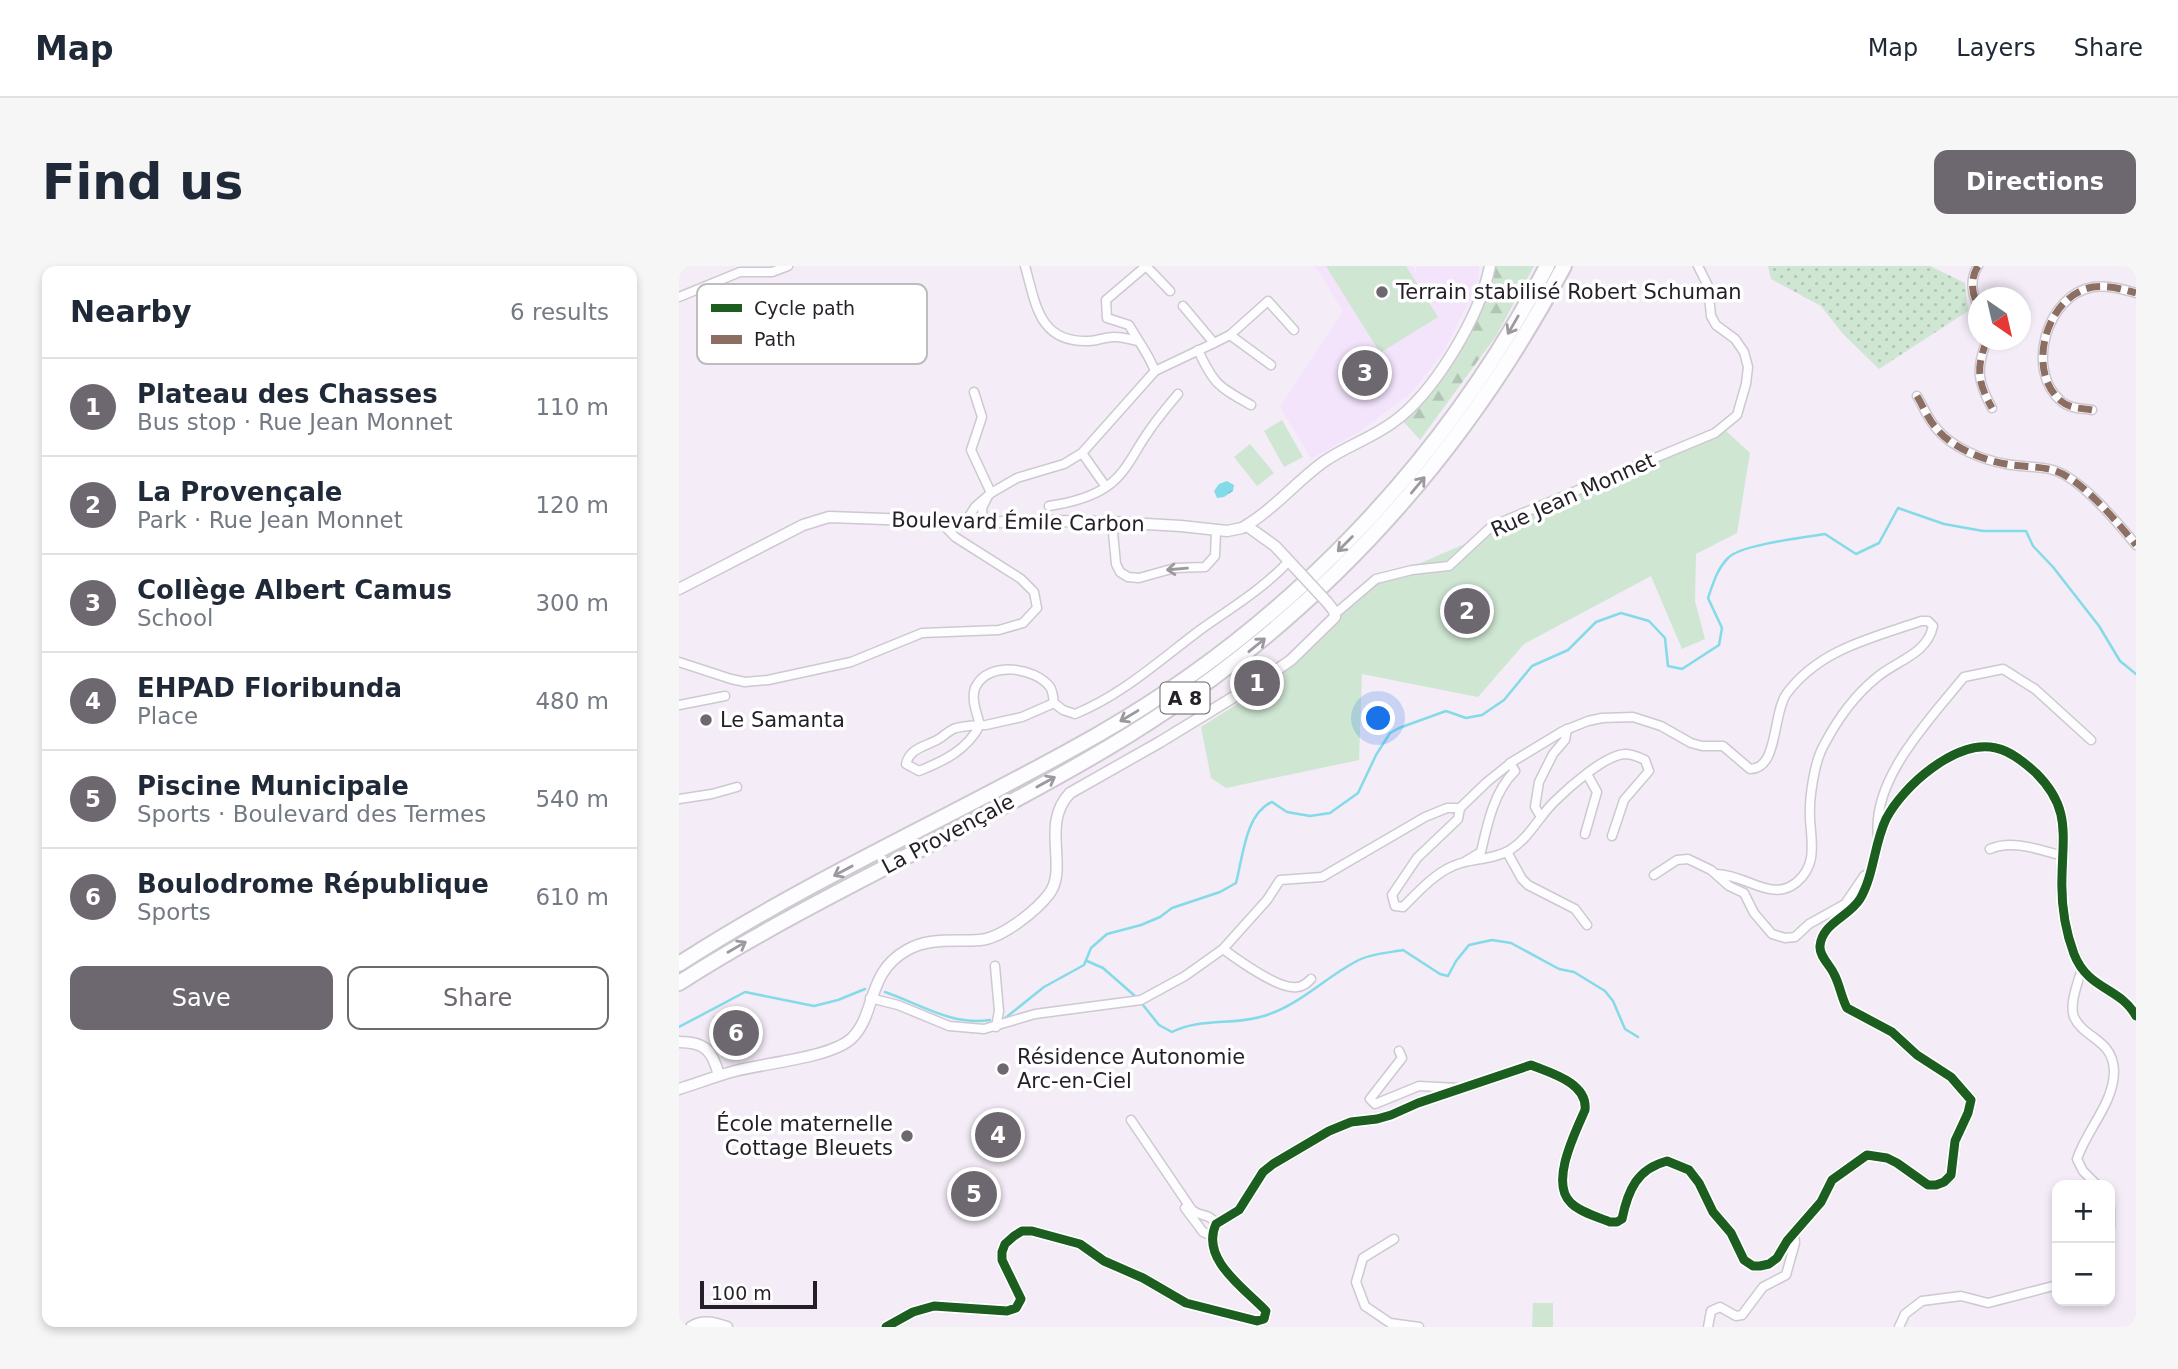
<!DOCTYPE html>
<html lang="en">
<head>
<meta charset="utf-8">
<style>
	:root { --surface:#fff; --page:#f6f6f7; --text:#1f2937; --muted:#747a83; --line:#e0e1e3; --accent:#6d6770 }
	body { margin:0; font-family:"DejaVu Sans",sans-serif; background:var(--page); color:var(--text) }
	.controls { position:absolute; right:21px; bottom:21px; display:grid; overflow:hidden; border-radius:14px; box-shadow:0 4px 10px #0003 }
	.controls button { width:63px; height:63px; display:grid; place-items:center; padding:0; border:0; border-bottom:2px solid var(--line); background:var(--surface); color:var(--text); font:35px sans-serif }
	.compass { position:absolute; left:1289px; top:21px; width:63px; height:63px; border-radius:50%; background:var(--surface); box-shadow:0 4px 10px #0003; rotate:146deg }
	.scale { position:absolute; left:21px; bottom:18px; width:117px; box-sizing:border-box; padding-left:7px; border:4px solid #251f28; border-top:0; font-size:19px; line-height:24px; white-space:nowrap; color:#251f28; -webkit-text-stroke:5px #fff; paint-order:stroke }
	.you { position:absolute; left:700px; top:453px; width:24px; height:24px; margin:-18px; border:5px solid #fff; border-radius:50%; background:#1a73e8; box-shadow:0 0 0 10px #1a73e833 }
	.badge { display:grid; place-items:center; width:46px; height:46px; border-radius:50%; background:var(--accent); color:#fff; font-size:23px; font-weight:700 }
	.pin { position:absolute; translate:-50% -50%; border:4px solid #fff; box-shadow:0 2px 7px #0006 }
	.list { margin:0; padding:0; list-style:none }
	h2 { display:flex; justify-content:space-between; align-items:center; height:91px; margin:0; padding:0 28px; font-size:30px }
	h2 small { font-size:23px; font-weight:400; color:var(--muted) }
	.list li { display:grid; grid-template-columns:46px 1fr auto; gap:21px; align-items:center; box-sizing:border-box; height:98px; padding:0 28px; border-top:2px solid var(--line) }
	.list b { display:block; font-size:26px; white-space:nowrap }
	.list p { margin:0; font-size:23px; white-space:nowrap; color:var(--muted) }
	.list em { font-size:23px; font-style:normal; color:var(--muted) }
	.actions { display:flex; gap:14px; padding:21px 28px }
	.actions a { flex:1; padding:16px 0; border:2px solid var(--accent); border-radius:14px; text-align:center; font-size:24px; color:var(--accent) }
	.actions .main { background:var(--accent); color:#fff }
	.map { position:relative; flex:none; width:1457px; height:1061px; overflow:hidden; border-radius:14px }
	header { display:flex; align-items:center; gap:42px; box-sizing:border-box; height:98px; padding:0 35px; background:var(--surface); border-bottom:2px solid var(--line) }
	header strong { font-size:33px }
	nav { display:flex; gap:38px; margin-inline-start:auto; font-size:24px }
	.intro { display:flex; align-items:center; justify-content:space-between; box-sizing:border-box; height:168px; padding:0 42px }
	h1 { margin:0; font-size:49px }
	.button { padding:18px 32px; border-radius:14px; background:var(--accent); color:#fff; font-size:24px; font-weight:700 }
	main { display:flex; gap:42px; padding:0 42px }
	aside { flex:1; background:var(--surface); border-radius:14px; box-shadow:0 4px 10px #0003 }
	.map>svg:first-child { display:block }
</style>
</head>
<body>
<header>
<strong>Map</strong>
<nav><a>Map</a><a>Layers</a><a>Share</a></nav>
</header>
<div class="intro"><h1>Find us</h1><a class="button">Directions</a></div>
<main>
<aside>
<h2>Nearby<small>6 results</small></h2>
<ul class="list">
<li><span class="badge">1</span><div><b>Plateau des Chasses</b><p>Bus stop · Rue Jean Monnet</p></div><em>110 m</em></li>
<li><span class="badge">2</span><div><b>La Provençale</b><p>Park · Rue Jean Monnet</p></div><em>120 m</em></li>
<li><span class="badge">3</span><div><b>Collège Albert Camus</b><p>School</p></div><em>300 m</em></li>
<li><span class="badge">4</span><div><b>EHPAD Floribunda</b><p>Place</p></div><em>480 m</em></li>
<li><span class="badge">5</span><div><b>Piscine Municipale</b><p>Sports · Boulevard des Termes</p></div><em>540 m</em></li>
<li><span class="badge">6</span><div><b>Boulodrome République</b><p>Sports</p></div><em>610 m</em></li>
</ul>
<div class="actions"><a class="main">Save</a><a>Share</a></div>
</aside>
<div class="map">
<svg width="1457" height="1061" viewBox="0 0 1457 1061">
	<defs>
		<pattern id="grass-dots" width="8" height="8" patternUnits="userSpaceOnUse" patternTransform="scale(1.75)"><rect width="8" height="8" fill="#cfe6d3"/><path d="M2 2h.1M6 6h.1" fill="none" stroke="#b2c5b5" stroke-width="1.8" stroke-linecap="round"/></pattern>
		<pattern id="forest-firs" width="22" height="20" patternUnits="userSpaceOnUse" patternTransform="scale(1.75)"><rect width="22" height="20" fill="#cfe6d3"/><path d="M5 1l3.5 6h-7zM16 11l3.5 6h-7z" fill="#b2c5b5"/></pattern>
		<pattern id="water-ripples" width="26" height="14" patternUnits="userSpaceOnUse" patternTransform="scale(1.75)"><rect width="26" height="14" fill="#83dbe8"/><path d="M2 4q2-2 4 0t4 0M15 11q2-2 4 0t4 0" fill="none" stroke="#71bcc7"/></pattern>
	</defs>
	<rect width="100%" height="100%" fill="#f4ecf7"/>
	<path fill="#f3e4fb" d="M636,0H733L738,9L737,0H800L799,17L764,87L732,127L683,164L632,193L601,141L664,45Z"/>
	<path fill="url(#grass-dots)" d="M1089,0H1251L1286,17L1289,45L1200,103L1164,68L1142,40L1092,13Z"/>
	<path fill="url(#forest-firs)" d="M817,0H855L817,70L741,174L722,153L757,118L796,59Z"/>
	<g fill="#cfe6d3">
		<path d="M647,0H727L759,51L701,87Z"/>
		<path d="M603,154L624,191L605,201L585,165Z"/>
		<path d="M1047,165L1071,187L1058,267L1017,288L1016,335L1026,373L1003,383L972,310L845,378L799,431L683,408L680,494L547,522L532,512L522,461L582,423L700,315Z"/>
		<path d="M571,178L595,207L578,220L555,191Z"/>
		<path d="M68,743L78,784L47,792L34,750Z"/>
		<path d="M854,1037H874V1061H853Z"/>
	</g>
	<g fill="url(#water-ripples)">
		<path d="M548,215L555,219L554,225L545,231L538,232L535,225L540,218Z"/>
		<path d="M318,919L319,930L299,934L297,923Z"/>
	</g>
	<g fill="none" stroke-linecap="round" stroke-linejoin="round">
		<g stroke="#83dbe8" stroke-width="2.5">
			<path d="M408,695L424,702L456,730"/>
			<path d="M206,726C241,738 273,760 311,754"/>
			<path d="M464,739L480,759L493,766C522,751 557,760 588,749C621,738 646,712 676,696C690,688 708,687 724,684L761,708L769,710L777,695L790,679L813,674L832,677L880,703L895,706L926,725L934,735L946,763L959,771"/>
			<path d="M325,753L365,721L405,699L412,682L428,668L462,659L481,651L493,642L541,626L557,617C564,591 566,548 593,536L608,546L631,550L651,547L679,527L697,489L711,467L720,462L767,445L787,452L803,449L825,434L853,400L889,384L917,356L942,347L970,355L986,372L989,400L1003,403L1040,379L1043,362L1029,332C1034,318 1038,303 1049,292C1060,279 1127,271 1146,268L1177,288L1200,277L1219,242L1265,258L1304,265H1347L1354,280L1374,301L1420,360L1441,395L1457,408"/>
			<path d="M0,761L66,726L135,740L159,734L186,723"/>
		</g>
		<g stroke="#cec8d1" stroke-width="11">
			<g id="minor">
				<path d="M346,0C357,39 360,77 410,75C419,75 428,70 437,71C444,71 452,74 459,75"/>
				<path d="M1299,0C1291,12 1292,29 1300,40"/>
				<path d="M0,31L61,6H93L109,0"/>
				<path d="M551,69L592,99"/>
				<path d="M1308,74C1297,102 1298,115 1313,142"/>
				<path d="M535,77L551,69L589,35L615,64"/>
				<path d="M519,84C535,119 540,121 572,139"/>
				<path d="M476,105L535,77L504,40"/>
				<path d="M295,126L303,151L292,184L312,227"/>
				<path d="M1238,130C1244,140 1249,153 1257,162C1272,181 1303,194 1327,198C1342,201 1359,200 1374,204C1402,212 1439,257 1457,279"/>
				<path d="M1413,144C1402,142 1391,143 1382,135C1346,105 1367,29 1414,21C1429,19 1443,23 1457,27"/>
				<path d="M427,221C447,208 455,186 468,168C477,154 488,141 499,128"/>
				<path d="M370,240C390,237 411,232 427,221L403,187"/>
				<path d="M433,256L437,298L441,306L449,311L460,312L496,302L526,301L536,290L537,265"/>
				<path d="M286,257L296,241L312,227L338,212L385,198L403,187L476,105C469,87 459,75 450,59L428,52L427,34L467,0L491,25"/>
				<path d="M304,257L303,242L308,232"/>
				<path d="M656,348L697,313L733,304L770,300L813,260L1036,167L1058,149L1067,118L1069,101L1065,86L1056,73L1037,59L1032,50L1029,20L1019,0"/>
				<path d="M0,396L52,413L66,416L89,414L172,396L243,367L320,364L344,357L358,342L355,326L342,313L276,271L261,255"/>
				<path d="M375,437L343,451L307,459C298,459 286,460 277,462C270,464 264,471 258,474C245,481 231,482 227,498L240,505C265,495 288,484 301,459C298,448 291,431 297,420C310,395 356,401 371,421C374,426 374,431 375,437L384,444L396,448C443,429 481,394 521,364C552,342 584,323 610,295"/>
				<path d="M0,439L46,430"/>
				<path d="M0,533L33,528L58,521"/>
				<path d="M781,542L808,516L833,496L884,465L909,455L923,452L954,451L982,460L1012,477L1023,480H1044L1071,503C1100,503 1093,447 1108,427C1141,383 1193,372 1242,355H1249L1254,360C1248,389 1216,395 1197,412C1175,430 1158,454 1145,479C1135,496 1130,533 1131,552C1132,575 1139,598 1118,616C1093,637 1068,609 1038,608"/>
				<path d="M781,542L779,553L738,592L713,629L716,640L724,641C738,627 755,608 774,600C791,592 812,595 831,584C850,572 859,552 875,536C889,522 926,489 946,488C954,488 959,491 966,494L970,505L945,534L933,570"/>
				<path d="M862,551L856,541L860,516L874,488L886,474L888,463"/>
				<path d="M906,568L918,526L908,508"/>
				<path d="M1199,571C1192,513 1252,452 1285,411L1324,403L1356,423L1412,474"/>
				<path d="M1311,583C1333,573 1361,584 1384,590"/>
				<path d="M828,586L843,613L849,619L896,643L908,659"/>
				<path d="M787,595L802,586C808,559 815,525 836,505L831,497"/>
				<path d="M975,609L998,594L1009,593L1032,604L1050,620L1065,627L1075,647L1093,668L1106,672L1116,671L1130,658L1166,638L1185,610L1190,607"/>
				<path d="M544,683C559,694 600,724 618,721C624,721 628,717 632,713"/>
				<path d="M316,700L320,745L317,761"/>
				<path d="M1403,703C1399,716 1390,738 1395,751C1405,773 1434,773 1435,805C1435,837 1408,863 1398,893L1404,905L1418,919"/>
				<path d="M191,732L219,739L270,760L305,763L356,748L462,734L506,710L544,683L588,634L601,614L643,611L746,551L768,542H781"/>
				<path d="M720,785L723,792L691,833L696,838L740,820L779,822"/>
				<path d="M452,854L513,944C521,951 531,947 537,958"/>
				<path d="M506,942L524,966L533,970"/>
				<path d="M1431,942V962"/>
				<path d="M715,973L684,992L677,1016L686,1040L711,1057L740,1061"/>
				<path d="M1029,1061L1032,1045L1041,1041L1057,1050L1063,1049L1084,1021L1107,1009L1116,977L1115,967"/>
				<path d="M1220,1061L1226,1048L1243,1035L1282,1030L1309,1037L1378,1019"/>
			</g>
		</g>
		<g stroke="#cec8d1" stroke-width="13">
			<g id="tertiary">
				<path d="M568,260L596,280L622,308"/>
				<path d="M0,323L124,259L150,251L261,255L284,257L374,255L433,256L502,260L548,265L563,262C593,245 616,217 643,197C665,181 691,173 713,157C755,128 801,50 811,0"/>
				<path d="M0,776C27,776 33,785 40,809"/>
				<path d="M0,823C19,817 37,810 56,805C85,797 152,792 173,772C198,747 187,707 228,684C251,671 275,676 301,674C323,672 357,645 370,628C390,602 361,558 391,527L481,476L589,410L612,394L656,351L655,345L648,336"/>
				<path d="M12,1061C23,1053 36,1057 48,1061"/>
				<path d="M207,1061L234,1046L255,1040L328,1045L337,1042L342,1033L323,994V986L326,978L335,970L343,965H353L401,978L425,995L464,1012L507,1037L578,1055L585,1053L587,1045C565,1022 521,993 537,958L560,944L584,906L594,898L650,865L672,856L698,853L712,849L739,837L852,799C872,807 909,817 906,844C897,865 870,917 892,937C901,946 919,951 931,956H938L943,953C949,924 958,903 988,895L1010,904L1020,917L1034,946L1052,967L1065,994L1074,1000H1081L1090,998L1098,992L1108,975L1142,936L1153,914L1188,889L1208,892L1218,897L1249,919H1257L1265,916L1272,909L1276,875L1289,847L1292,834L1272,811L1238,789L1213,766L1168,742C1162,731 1161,719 1155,708C1151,699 1140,690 1141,680C1143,657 1170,651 1181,633C1195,609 1195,578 1207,553C1224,520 1277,473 1317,482C1332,485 1346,497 1357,507C1391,541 1384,566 1383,610C1382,635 1386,664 1395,688C1409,724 1441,721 1457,750"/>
			</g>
		</g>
		<g stroke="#cec8d1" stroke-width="18">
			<g id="motorway">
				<path d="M0,698C134,611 282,547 420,468C610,359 767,194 868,0"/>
				<path d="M0,717C138,629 289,565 430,481C628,363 777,203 885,0"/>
			</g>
		</g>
		<use href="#minor" stroke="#fdfcfe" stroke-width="8"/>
		<use href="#tertiary" stroke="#fdfcfe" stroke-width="10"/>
		<use href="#motorway" stroke="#fdfcfe" stroke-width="14"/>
		<g stroke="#cec8d1" stroke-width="13" stroke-linecap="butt">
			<path id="tertiary-bridge" d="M622,308L648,336"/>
		</g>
		<use href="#tertiary-bridge" stroke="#fdfcfe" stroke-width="10"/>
		<g stroke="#8d6e63" stroke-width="7" stroke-dasharray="14 7" stroke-linecap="butt">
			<path d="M1299,0C1291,12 1292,29 1300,40"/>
			<path d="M1308,74C1297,102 1298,115 1313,142"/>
			<path d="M1238,130C1244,140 1249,153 1257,162C1272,181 1303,194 1327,198C1342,201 1359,200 1374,204C1402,212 1439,257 1457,279"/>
			<path d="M1413,144C1402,142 1391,143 1382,135C1346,105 1367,29 1414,21C1429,19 1443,23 1457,27"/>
		</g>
		<g stroke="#fff" stroke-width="13">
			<path id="cycleway" d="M207,1061L234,1046L255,1040L328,1045L337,1042L342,1033L323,994V986L326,978L335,970L343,965H353L401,978L425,995L464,1012L507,1037L578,1055L585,1053L587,1045C565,1022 521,993 537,958L560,944L584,906L594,898L650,865L672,856L698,853L712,849L739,837L852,799C872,807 909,817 906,844C897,865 870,917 892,937C901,946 919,951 931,956H938L943,953C949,924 958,903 988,895L1010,904L1020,917L1034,946L1052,967L1065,994L1074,1000H1081L1090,998L1098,992L1108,975L1142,936L1153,914L1188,889L1208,892L1218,897L1249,919H1257L1265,916L1272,909L1276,875L1289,847L1292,834L1272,811L1238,789L1213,766L1168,742C1162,731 1161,719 1155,708C1151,699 1140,690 1141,680C1143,657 1170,651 1181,633C1195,609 1195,578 1207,553C1224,520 1277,473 1317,482C1332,485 1346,497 1357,507C1391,541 1384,566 1383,610C1382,635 1386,664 1395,688C1409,724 1441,721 1457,750"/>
		</g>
		<use href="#cycleway" stroke="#1b5e20" stroke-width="9"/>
	</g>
	<defs><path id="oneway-shaft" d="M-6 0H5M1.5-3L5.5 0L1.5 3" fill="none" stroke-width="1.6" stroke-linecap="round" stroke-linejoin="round" transform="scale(1.75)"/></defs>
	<g stroke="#9c999e">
		<use href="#oneway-shaft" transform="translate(834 59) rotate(120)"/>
		<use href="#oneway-shaft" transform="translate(739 219) rotate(-50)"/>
		<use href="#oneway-shaft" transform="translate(666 278) rotate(135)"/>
		<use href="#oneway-shaft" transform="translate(498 303) rotate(175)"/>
		<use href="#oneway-shaft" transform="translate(578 379) rotate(-39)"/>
		<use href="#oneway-shaft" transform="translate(450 450) rotate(149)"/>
		<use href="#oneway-shaft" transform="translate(367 516) rotate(-29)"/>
		<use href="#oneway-shaft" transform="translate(164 605) rotate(152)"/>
		<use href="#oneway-shaft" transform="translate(58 681) rotate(-30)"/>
	</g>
	<g fill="#6d6770" stroke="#fff" stroke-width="2.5">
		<circle cx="703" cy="26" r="7"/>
		<circle cx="27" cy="454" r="7"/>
		<circle cx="324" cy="803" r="7"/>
		<circle cx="228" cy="870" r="7"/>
	</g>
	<g text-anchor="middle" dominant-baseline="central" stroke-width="7" stroke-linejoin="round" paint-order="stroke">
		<rect fill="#fff" stroke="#666268" stroke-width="2" x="481.5" y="416.5" width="49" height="31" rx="5"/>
		<g font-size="19" font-weight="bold" fill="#251f28">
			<text x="506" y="432">A 8</text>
		</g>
		<g font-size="21" fill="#251f28" stroke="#fff" text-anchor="start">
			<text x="717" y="26">Terrain stabilisé Robert Schuman</text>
			<text x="41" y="454">Le Samanta</text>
			<text x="338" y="791">Résidence Autonomie<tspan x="338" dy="24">Arc-en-Ciel</tspan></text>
			<text x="214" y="858" text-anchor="end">École maternelle<tspan x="214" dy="24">Cottage Bleuets</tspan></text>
		</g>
		<g font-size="21" fill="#251f28" stroke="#fff">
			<text transform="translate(894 229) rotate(-24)">Rue Jean Monnet</text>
			<text transform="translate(339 256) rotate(1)">Boulevard Émile Carbon</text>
			<text transform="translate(269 568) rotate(-28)">La Provençale</text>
		</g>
	</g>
	<rect x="18" y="18" width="230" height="80" rx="10" fill="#fff" stroke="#bebcbe" stroke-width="2"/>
	<rect x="32" y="38" width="31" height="8" fill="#1b5e20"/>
	<rect x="32" y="69" width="31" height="9" fill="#8d6e63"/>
	<g font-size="19" fill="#251f28">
		<text x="75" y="49">Cycle path</text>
		<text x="75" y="80">Path</text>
	</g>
</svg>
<div class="controls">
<button>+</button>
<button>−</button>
</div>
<svg class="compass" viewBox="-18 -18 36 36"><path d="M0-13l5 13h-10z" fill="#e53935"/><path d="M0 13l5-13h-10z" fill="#747a83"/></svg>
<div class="scale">100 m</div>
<div class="you"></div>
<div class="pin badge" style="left:578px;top:417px">1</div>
<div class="pin badge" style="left:788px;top:345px">2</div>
<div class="pin badge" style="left:686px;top:107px">3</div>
<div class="pin badge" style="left:319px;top:869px">4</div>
<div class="pin badge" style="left:295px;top:928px">5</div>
<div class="pin badge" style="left:57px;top:767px">6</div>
</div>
</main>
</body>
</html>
